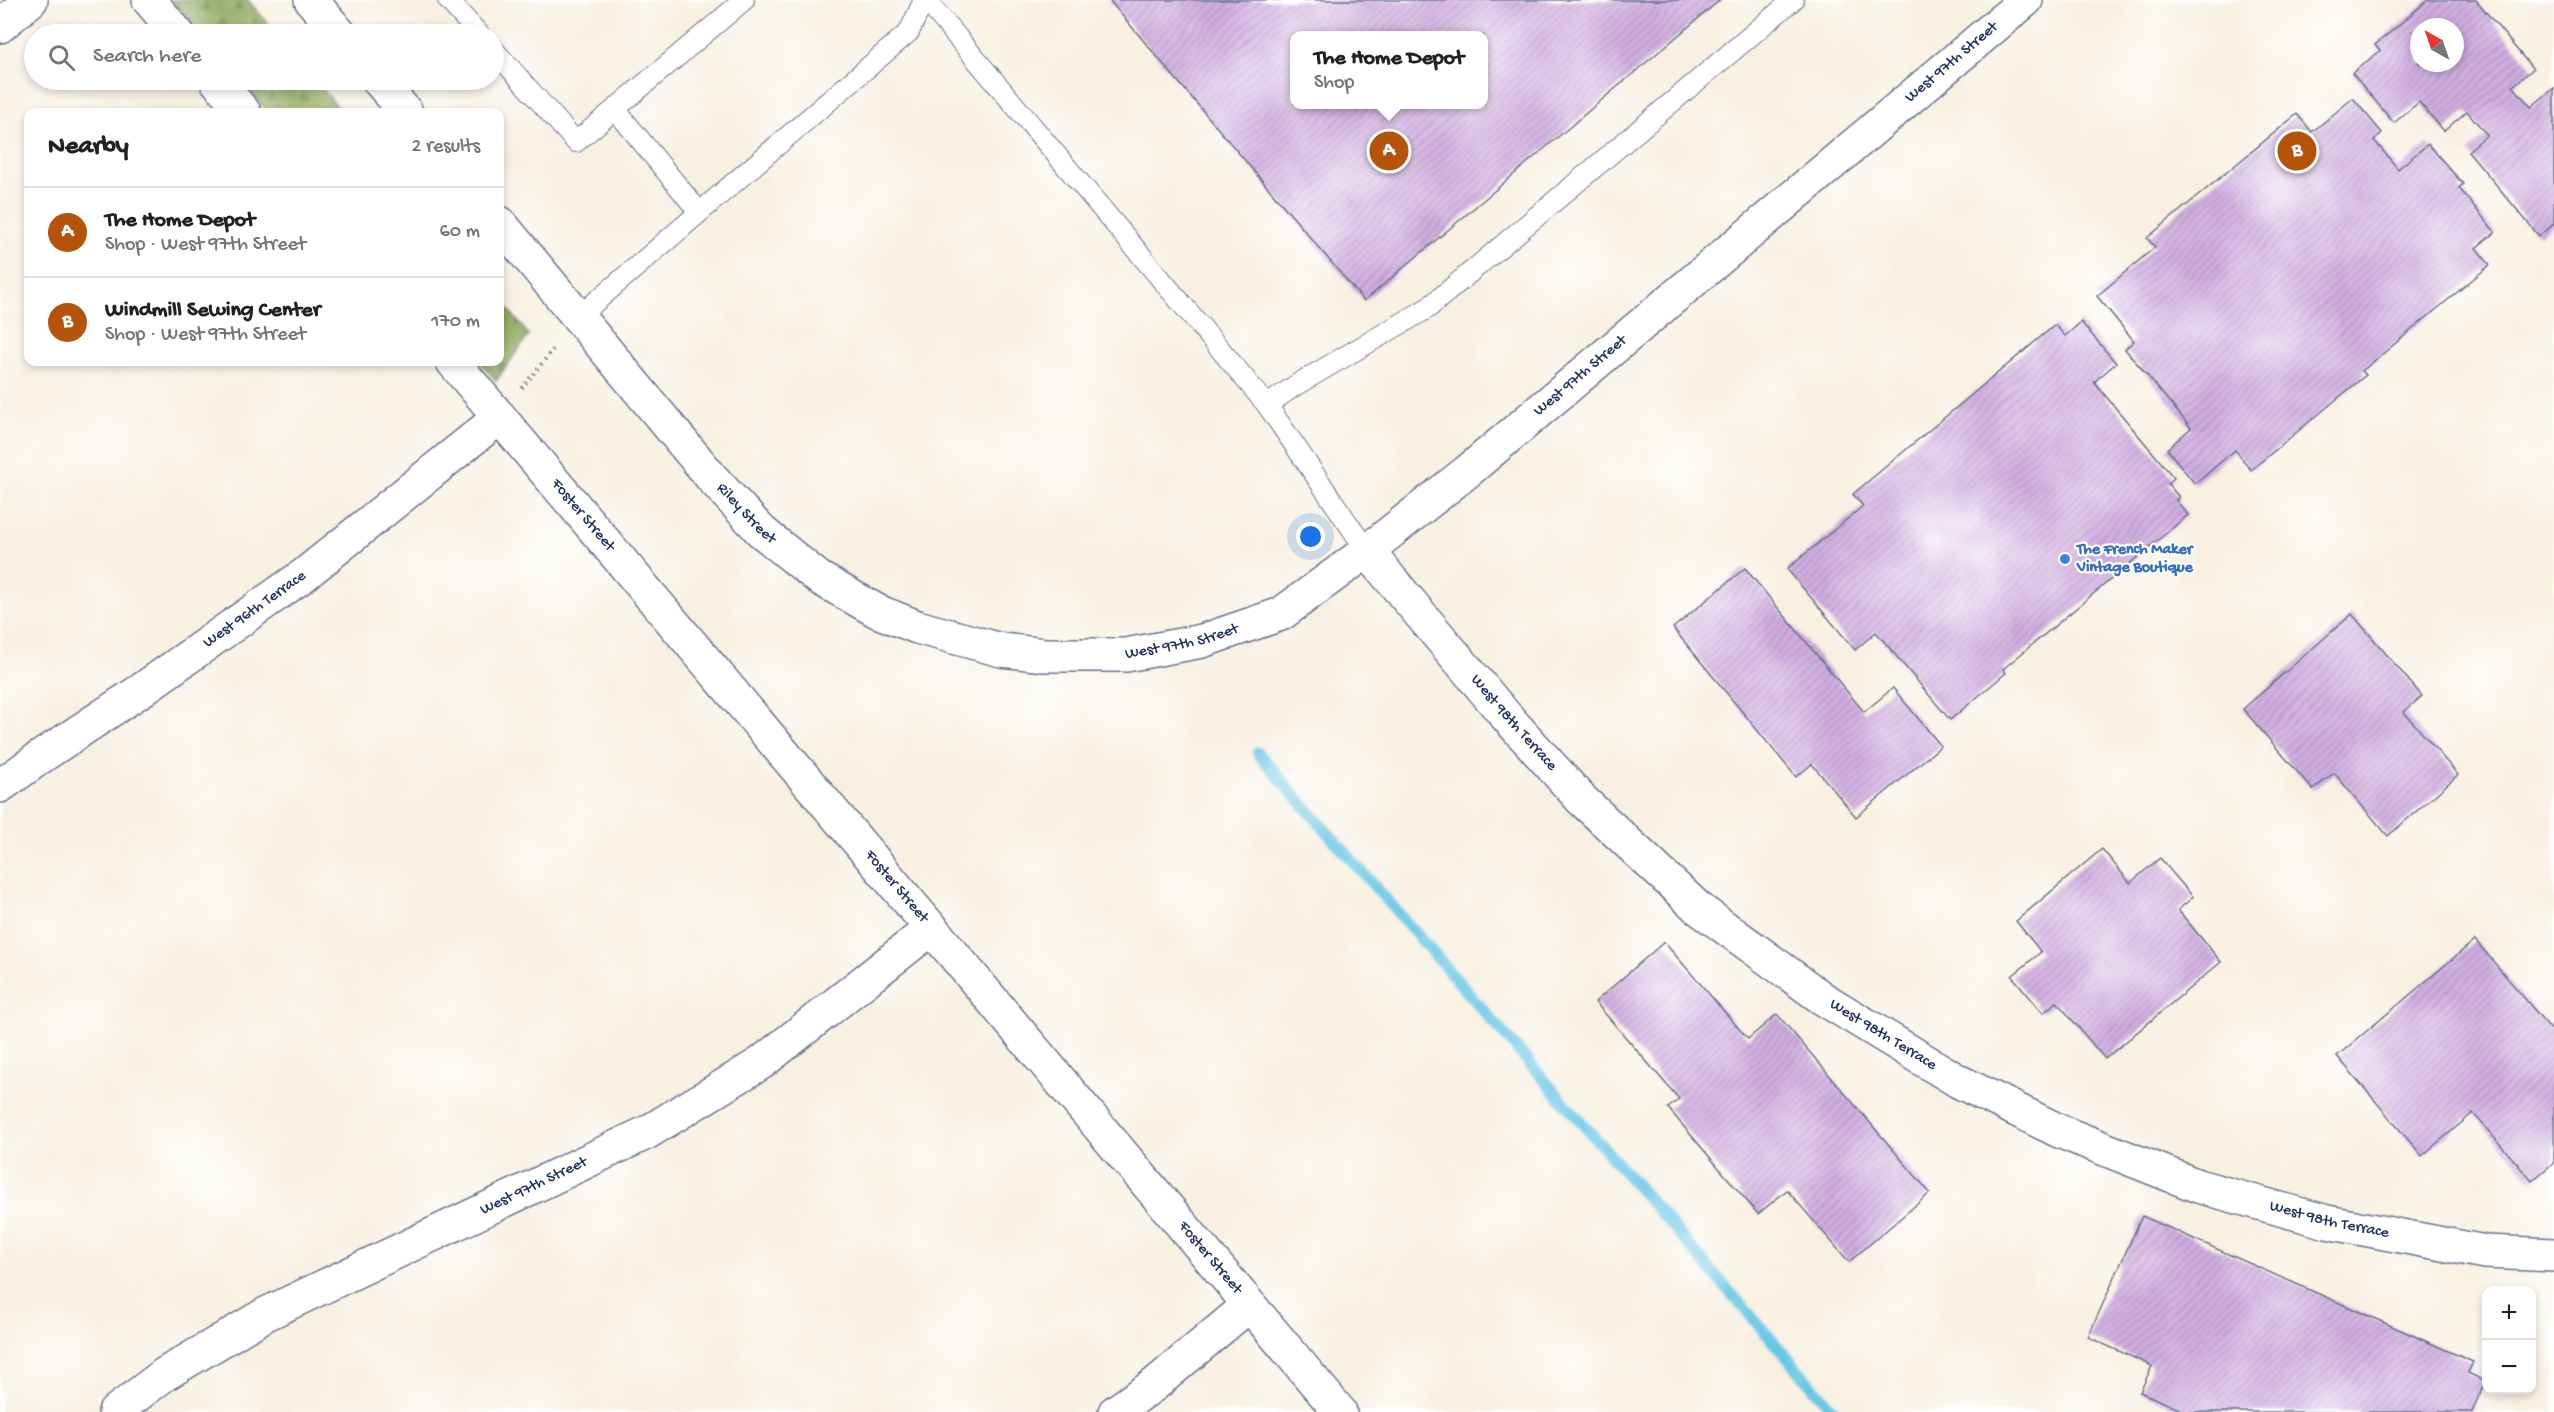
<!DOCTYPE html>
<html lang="en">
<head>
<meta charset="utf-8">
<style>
	:root { --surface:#fff; --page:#f6f6f6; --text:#202124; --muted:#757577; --line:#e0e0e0; --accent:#b45309 }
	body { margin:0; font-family:"Gochi Hand",sans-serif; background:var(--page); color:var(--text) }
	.controls { position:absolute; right:18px; bottom:18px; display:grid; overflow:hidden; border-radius:12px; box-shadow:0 3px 9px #0003 }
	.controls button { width:54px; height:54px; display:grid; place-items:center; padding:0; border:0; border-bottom:2px solid var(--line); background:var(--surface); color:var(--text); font:30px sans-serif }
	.compass { position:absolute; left:2410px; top:18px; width:54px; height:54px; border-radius:50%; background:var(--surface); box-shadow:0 3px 9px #0003; rotate:320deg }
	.you { position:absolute; left:1311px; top:537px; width:21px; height:21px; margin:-15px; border:4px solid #fff; border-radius:50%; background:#1a73e8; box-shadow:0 0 0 9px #1a73e833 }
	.badge { display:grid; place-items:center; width:39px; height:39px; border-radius:50%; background:var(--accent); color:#fff; font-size:20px; font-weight:700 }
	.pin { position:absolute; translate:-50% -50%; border:3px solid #fff; box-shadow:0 2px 6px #0006 }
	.popup { position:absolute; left:1290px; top:31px; width:198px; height:78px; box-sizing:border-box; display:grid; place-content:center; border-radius:12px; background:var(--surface); filter:drop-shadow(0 2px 4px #0005); font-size:20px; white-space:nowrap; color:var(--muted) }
	.popup b { font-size:22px; color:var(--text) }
	.popup::after { content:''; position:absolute; left:50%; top:100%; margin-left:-12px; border:12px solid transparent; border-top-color:var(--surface) }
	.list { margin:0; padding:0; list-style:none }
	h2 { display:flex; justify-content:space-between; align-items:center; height:78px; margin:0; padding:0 24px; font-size:26px }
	h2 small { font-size:20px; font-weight:400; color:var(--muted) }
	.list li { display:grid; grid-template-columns:39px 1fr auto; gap:18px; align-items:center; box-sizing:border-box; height:90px; padding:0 24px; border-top:2px solid var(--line) }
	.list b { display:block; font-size:22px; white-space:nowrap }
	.list p { margin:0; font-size:20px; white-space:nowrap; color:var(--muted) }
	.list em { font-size:20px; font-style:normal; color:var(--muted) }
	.icon { flex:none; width:33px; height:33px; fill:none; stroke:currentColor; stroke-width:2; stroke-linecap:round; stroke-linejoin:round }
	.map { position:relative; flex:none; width:2554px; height:1412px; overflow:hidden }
	.search { position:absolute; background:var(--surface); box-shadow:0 3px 9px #0003; left:24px; top:24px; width:480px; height:66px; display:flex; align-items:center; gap:15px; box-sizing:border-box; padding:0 21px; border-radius:33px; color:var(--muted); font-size:22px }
	.panel { position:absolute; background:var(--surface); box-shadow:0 3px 9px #0003; left:24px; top:108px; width:480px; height:258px; border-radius:12px }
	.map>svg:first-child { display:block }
</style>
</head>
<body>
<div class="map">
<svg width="2554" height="1412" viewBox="0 0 2554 1412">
	<defs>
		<pattern id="forest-firs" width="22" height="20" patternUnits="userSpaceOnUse" patternTransform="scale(1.5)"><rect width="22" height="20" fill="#8aa659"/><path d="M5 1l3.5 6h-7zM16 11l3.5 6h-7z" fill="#70884d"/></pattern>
		<pattern id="building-hatch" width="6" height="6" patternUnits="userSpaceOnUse" patternTransform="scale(1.5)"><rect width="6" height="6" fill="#d2afe1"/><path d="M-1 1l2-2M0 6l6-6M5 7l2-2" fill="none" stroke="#aa8fba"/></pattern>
	</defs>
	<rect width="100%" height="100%" fill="#fff"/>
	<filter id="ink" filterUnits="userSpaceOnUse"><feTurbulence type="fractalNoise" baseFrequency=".0167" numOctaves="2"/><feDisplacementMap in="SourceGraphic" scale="12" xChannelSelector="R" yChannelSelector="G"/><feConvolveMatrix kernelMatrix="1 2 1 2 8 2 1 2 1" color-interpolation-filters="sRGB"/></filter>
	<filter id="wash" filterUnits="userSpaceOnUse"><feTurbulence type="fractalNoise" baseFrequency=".008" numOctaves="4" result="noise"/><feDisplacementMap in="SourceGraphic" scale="24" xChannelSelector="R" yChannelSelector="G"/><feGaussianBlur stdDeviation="1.35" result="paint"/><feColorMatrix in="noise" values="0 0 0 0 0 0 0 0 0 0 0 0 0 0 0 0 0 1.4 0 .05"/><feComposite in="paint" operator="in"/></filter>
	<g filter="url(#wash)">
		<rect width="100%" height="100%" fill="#f8f0e1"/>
		<g fill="url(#forest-firs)" stroke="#526a5c" stroke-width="1.5">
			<path d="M172,0H248L277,34H201Z"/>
			<path d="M240,80H315L342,112H268Z"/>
			<path d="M500,299L529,335L496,381L480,362H500Z"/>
		</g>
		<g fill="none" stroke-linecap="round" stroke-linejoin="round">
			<path stroke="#65c6e3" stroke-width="12" d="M1258,753L1835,1412"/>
		</g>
		<g id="blocks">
			<g fill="url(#building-hatch)" fill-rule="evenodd">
				<path d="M1109,0H1720L1364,301ZM1294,36H1484V104H1294Z"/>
				<path d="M2428,0H2476L2533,69L2513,86L2531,107L2554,88V224L2539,236L2468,151L2487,135L2467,111L2444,131L2419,102L2394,123L2352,73L2380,51L2375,45ZM2419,27H2455V63H2419Z"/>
				<path d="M2353,98L2382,133L2374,140L2398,169L2428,144L2463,184L2459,188L2495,232L2476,248L2490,265L2362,371L2366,375L2251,470L2235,450L2195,484L2167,449L2191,428L2125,349L2134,341L2097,296L2155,247L2147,238L2297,114L2312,132Z"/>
				<path d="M2081,322L2116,363L2094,382L2174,478L2168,484L2179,497L2176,500L2188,515L2003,669L2006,673L1950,720L1876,632L1855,650L1787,569L1863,506L1853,494L2055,325L2065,336Z"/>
				<path d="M1745,568L1864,712L1893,688L1941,746L1856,817L1812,764L1796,777L1673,628Z"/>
				<path d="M2352,614L2422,696L2404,712L2458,775L2388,836L2334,773L2313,790L2243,709Z"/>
				<path d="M2102,849L2130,883L2160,858L2193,897L2178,910L2221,962L2105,1059L2057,1002L2043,1013L2012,976L2041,952L2016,921Z"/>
				<path d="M2475,940L2554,1033V1162L2532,1181L2473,1113L2422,1156L2337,1056Z"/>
				<path d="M1664,942L1748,1039L1777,1014L1930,1193L1849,1262L1787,1190L1758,1214L1668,1108L1679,1099L1595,1002Z"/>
				<path d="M2142,1216L2473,1362L2468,1373L2485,1381L2472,1412H2186L2140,1392L2152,1366L2088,1337Z"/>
			</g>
		</g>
	</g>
	<g filter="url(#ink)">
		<use href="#blocks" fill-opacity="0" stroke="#68738c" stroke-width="1.5"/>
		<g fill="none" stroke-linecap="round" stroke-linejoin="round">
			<g stroke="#68738c" stroke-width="22">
				<g id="service">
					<path d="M448,0L479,34"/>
					<path d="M926,0L1267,405L1367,551"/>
					<path d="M494,50L576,142L744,0"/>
					<path d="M615,109L699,212"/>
					<path d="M578,317L909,32L924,0"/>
					<path d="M1267,405L1296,385L1428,308L1793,0"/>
				</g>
			</g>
			<g stroke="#68738c" stroke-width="36">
				<g id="minor">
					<path d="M149,0L178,34"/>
					<path d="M311,0L340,34"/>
					<path d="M0,26L31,0"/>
					<path d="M216,80L244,112"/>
					<path d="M378,80L406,112"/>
					<path id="s1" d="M500,223L712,478L761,531L819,578L877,611L917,627L1001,650L1045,655H1126L1202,641L1281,614L1367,551L1468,471L2026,0"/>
					<path id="s2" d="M453,362L1340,1412"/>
					<path id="s3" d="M1367,551L1506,716L1581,799L1698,908L1822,998L1958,1081L2059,1131L2198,1186L2327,1222L2485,1252L2554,1255"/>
					<path id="s4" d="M0,786L42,756L140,691L304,575L500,417"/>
					<path id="s5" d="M115,1412L165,1374L266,1314L648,1132L761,1063L932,928"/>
					<path d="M1115,1412L1154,1385L1249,1305"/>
				</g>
			</g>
			<path stroke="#68738c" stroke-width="4" stroke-dasharray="1.5 4.5" stroke-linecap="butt" d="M522,388L555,347"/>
			<use href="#service" stroke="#fff" stroke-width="20"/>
			<use href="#minor" stroke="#fff" stroke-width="33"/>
		</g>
	</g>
	<circle fill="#3f7fe0" stroke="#fff" stroke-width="2" cx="2065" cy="559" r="6"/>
	<g text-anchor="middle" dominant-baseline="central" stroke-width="4.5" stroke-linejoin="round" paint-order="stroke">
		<g font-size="16" fill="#1b2f5e" stroke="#fff">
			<text stroke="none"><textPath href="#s1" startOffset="1830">West 97th Street</textPath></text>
			<text stroke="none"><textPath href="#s1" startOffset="1344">West 97th Street</textPath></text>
			<text stroke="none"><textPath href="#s1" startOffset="381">Riley Street</textPath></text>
			<text stroke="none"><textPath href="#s2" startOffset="201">Foster Street</textPath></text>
			<text stroke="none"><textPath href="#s4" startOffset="310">West 96th Terrace</textPath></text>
			<text stroke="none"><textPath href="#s1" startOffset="858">West 97th Street</textPath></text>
			<text stroke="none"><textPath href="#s3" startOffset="226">West 98th Terrace</textPath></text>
			<text stroke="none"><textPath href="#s2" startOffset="687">Foster Street</textPath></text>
			<text stroke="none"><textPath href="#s3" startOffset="712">West 98th Terrace</textPath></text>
			<text stroke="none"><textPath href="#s5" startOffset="477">West 97th Street</textPath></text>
			<text stroke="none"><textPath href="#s3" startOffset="1198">West 98th Terrace</textPath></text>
			<text stroke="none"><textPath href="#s2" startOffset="1173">Foster Street</textPath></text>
		</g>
		<g font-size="16" font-weight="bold" fill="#366cbe" stroke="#fff" text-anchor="start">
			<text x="2077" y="550">The French Maker<tspan x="2077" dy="18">Vintage Boutique</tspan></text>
		</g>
	</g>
</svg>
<div class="controls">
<button>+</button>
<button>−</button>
</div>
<svg class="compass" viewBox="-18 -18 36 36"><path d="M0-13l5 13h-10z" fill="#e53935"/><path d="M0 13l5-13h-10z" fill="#757577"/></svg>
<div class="you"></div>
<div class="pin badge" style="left:1389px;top:151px">A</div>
<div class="popup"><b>The Home Depot</b>Shop</div>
<div class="pin badge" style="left:2297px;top:151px">B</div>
<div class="search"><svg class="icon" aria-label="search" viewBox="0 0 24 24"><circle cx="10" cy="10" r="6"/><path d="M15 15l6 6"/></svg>Search here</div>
<section class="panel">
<h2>Nearby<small>2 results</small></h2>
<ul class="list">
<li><span class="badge">A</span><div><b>The Home Depot</b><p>Shop · West 97th Street</p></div><em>60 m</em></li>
<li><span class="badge">B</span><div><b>Windmill Sewing Center</b><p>Shop · West 97th Street</p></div><em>170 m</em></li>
</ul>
</section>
</div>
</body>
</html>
